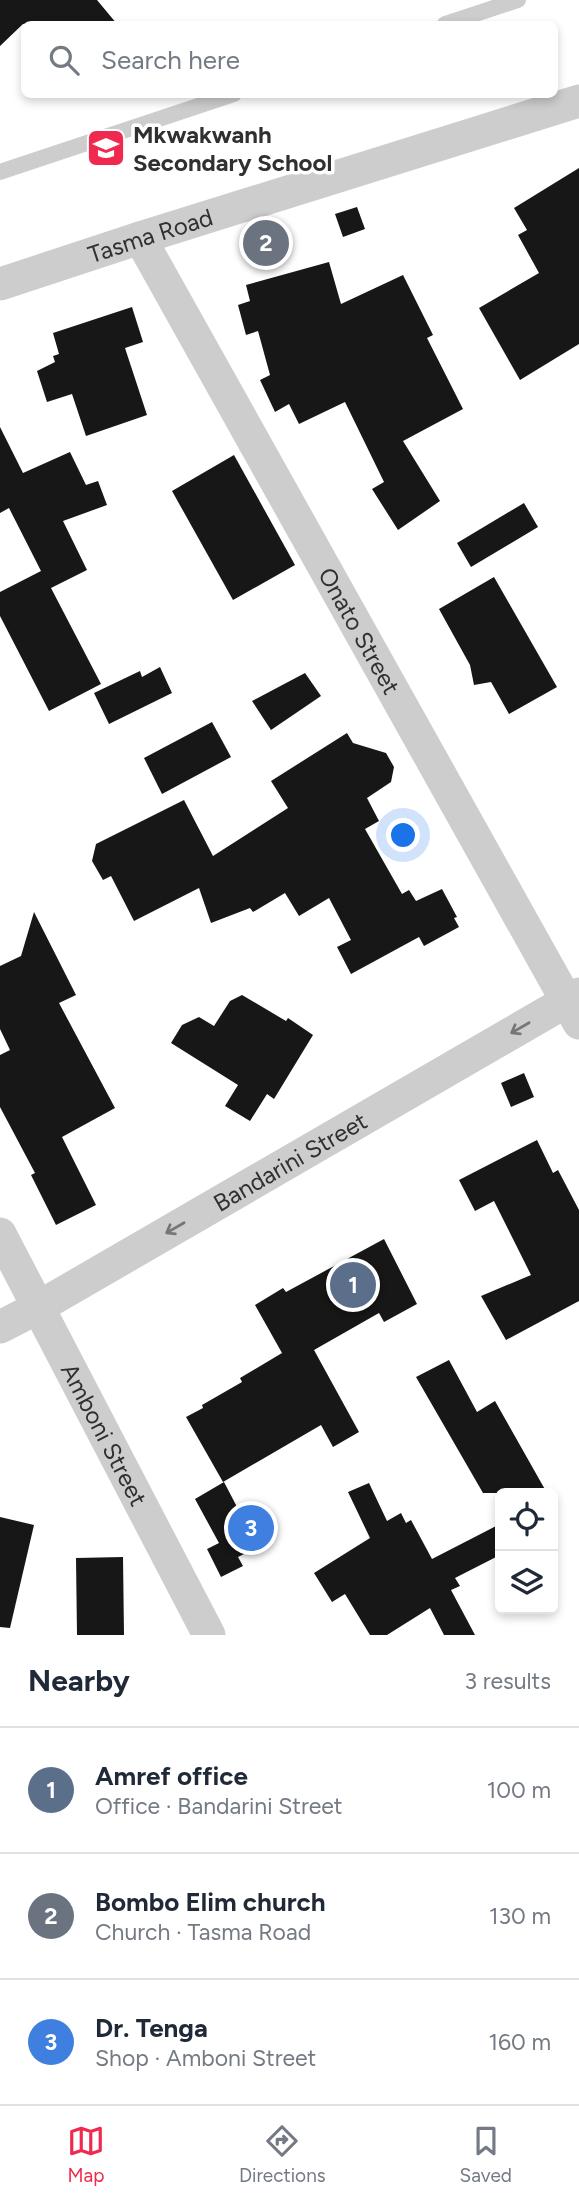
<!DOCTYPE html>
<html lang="en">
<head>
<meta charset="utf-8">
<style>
	:root { --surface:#fff; --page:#f6f6f7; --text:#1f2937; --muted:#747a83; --line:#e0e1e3; --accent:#f0294e }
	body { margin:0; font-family:Figtree,sans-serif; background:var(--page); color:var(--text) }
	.controls { position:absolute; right:21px; bottom:21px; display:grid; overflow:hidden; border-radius:10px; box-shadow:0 4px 10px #0003 }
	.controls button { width:63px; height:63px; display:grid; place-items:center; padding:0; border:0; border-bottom:2px solid var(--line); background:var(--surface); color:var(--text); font:35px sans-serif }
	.you { position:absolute; left:404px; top:836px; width:24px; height:24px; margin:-18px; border:5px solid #fff; border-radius:50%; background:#1a73e8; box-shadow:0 0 0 10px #1a73e833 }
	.badge { display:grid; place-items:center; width:46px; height:46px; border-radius:50%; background:var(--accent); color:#fff; font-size:23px; font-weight:700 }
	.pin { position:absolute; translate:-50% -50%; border:4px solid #fff; box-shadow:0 2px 7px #0006 }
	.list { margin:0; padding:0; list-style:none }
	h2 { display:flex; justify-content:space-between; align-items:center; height:91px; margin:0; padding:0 28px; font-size:30px }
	h2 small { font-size:23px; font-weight:400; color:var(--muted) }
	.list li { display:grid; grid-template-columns:46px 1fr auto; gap:21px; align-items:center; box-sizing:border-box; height:126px; padding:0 28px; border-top:2px solid var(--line) }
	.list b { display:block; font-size:26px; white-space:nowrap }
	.list p { margin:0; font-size:23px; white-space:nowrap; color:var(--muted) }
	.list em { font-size:23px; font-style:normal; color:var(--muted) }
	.icon { flex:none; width:38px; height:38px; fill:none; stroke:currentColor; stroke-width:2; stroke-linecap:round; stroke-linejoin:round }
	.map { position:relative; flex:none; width:579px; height:1635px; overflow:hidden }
	.search { position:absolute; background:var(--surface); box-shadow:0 4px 10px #0003; left:21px; right:21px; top:21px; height:77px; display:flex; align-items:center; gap:18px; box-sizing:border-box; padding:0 24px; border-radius:10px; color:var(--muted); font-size:26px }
	.sheet { height:469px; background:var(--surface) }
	nav { display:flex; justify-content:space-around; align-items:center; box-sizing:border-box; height:98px; border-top:2px solid var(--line); background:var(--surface); font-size:19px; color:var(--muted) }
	nav a { display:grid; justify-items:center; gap:4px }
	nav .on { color:var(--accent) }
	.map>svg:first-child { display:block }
</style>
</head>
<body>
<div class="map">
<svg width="579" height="1635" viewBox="0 0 579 1635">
	<rect width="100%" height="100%" fill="#fff"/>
	<g fill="#171717">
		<path d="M0,0H97L117,24H23L0,46Z"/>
		<path d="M579,168V344L520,380L479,308L539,273L518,235L527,230L514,208Z"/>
		<path d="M357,207L365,229L343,237L335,214Z"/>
		<path d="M329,262L341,304L403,275L433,335L427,338L463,409L403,441L440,501L398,530L372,489L384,482L345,402L299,424L289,404L275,412L260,380L270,375L258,331L246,335L238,305L250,301L246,285Z"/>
		<path d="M132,307L143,342L125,348L147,415L86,436L72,394L47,402L37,371L55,362L53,356L59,354L53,333Z"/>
		<path d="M0,427L23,473L70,452L86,485L98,481L107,505L63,521L87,570L51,588L101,684L49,711L0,616V592L41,571L9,508L0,513Z"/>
		<path d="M234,455L295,565L233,600L172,491Z"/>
		<path d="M524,503L538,527L471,567L457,543Z"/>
		<path d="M494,577L557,687L509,714L491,682L474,685L470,665L439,609Z"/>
		<path d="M160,667L172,693L109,724L94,693L140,671L142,677Z"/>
		<path d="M305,673L321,696L271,730L252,701Z"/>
		<path d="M212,722L231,757L162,794L144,758Z"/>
		<path d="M347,733L353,743L386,753L394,767L391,782L367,798L379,821L365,829L402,894L409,890L416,901L442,889L457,917L454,918L459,927L424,946L419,937L351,974L337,947L351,940L329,898L299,916L285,893L253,912L250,908L211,923L199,888L134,921L111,876L103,880L92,861L96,844L184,800L213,856L288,808L271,781Z"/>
		<path d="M34,912L76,995L59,1003L115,1108L62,1137L96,1205L56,1225L31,1175L35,1173L0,1107V1055L10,1050L0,1029V966L21,956Z"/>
		<path d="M242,995L286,1021L288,1018L313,1035L274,1099L267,1094L250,1121L225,1106L238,1085L171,1043L182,1025L199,1017L214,1026L230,1001Z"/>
		<path d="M524,1073L534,1097L511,1107L501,1083Z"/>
		<path d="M537,1140L553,1173L558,1170L579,1210V1301L506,1340L481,1296L531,1275L494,1201L475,1211L459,1180Z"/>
		<path d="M384,1239L417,1304L384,1322L379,1313L314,1350L359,1432L333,1447L321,1425L223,1482L186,1417L203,1408L202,1405L242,1382L240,1378L282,1353L255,1305L283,1288L286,1292Z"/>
		<path d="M449,1360L477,1412L495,1401L547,1493H483L416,1377Z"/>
		<path d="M224,1482L258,1547L238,1557L243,1566L221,1577L207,1549L219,1543L195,1499Z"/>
		<path d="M369,1483L387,1521L401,1513L406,1523L411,1520L432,1559L500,1524V1555L455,1578L460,1586L451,1590L475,1635H444L430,1608L387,1635H370L345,1594L332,1602L314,1573L370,1538L348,1492Z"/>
		<path d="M0,1517L34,1525L10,1628L0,1627Z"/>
		<path d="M123,1557L124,1635H77L76,1558Z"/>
	</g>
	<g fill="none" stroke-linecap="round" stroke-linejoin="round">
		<g stroke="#cdcdcd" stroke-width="16">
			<path d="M445,24L518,0"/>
			<path d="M0,172L234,94"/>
		</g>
		<g stroke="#cdcdcd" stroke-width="33">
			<path id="s1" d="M140,238L579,1023"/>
			<path id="s2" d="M0,284L140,238L579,101"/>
			<path id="s3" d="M0,1234L209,1635"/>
			<path id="s4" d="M0,1327L37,1308L579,994"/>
		</g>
	</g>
	<defs><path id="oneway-shaft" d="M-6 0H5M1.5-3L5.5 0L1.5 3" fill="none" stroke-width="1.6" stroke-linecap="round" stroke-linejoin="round" transform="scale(1.75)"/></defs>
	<g stroke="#777">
		<use href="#oneway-shaft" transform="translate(520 1028) rotate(150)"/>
		<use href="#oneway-shaft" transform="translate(175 1228) rotate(150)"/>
	</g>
	<defs>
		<g id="school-square" transform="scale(2.0125)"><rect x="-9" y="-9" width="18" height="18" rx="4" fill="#f0294e" stroke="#fff"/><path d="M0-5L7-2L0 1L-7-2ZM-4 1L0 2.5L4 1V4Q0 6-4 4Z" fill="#fff"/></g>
	</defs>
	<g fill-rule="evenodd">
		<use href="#school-square" x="106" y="148"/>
	</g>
	<g text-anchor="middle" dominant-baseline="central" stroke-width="7" stroke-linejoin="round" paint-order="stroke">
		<g font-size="24" font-weight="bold" fill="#303030" stroke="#fff" text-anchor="start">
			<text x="133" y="134">Mkwakwanh<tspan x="133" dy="28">Secondary School</tspan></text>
		</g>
		<g font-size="24" fill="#303030" stroke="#fff">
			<text stroke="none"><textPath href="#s2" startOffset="158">Tasma Road</textPath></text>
			<text stroke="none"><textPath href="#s1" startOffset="450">Onato Street</textPath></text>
			<text stroke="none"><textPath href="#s4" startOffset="334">Bandarini Street</textPath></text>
			<text stroke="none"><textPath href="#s3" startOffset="226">Amboni Street</textPath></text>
		</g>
	</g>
</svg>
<div class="controls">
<button><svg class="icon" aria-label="locate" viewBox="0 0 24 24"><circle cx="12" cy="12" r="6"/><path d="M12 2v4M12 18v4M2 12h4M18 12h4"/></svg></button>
<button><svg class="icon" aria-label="layers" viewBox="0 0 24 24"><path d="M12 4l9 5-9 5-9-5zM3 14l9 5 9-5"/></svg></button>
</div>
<div class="you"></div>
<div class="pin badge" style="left:353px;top:1285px;background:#5c6f8a">1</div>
<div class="pin badge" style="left:266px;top:243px;background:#6b7280">2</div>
<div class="pin badge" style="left:251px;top:1528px;background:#3f7fe0">3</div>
<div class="search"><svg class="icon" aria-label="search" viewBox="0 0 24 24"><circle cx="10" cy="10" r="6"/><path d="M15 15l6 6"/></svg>Search here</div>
</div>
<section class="sheet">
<h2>Nearby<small>3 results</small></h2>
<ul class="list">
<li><span class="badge" style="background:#5c6f8a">1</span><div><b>Amref office</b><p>Office · Bandarini Street</p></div><em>100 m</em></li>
<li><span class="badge" style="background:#6b7280">2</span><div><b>Bombo Elim church</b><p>Church · Tasma Road</p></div><em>130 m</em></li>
<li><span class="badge" style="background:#3f7fe0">3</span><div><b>Dr. Tenga</b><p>Shop · Amboni Street</p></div><em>160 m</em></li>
</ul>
</section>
<nav>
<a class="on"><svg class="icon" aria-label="map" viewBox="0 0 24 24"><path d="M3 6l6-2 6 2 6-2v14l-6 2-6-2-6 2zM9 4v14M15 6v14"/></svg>Map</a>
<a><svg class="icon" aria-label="directions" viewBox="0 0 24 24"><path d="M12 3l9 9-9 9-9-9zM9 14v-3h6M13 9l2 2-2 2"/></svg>Directions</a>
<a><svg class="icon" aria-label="saved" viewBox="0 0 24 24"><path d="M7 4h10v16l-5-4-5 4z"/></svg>Saved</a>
</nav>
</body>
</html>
